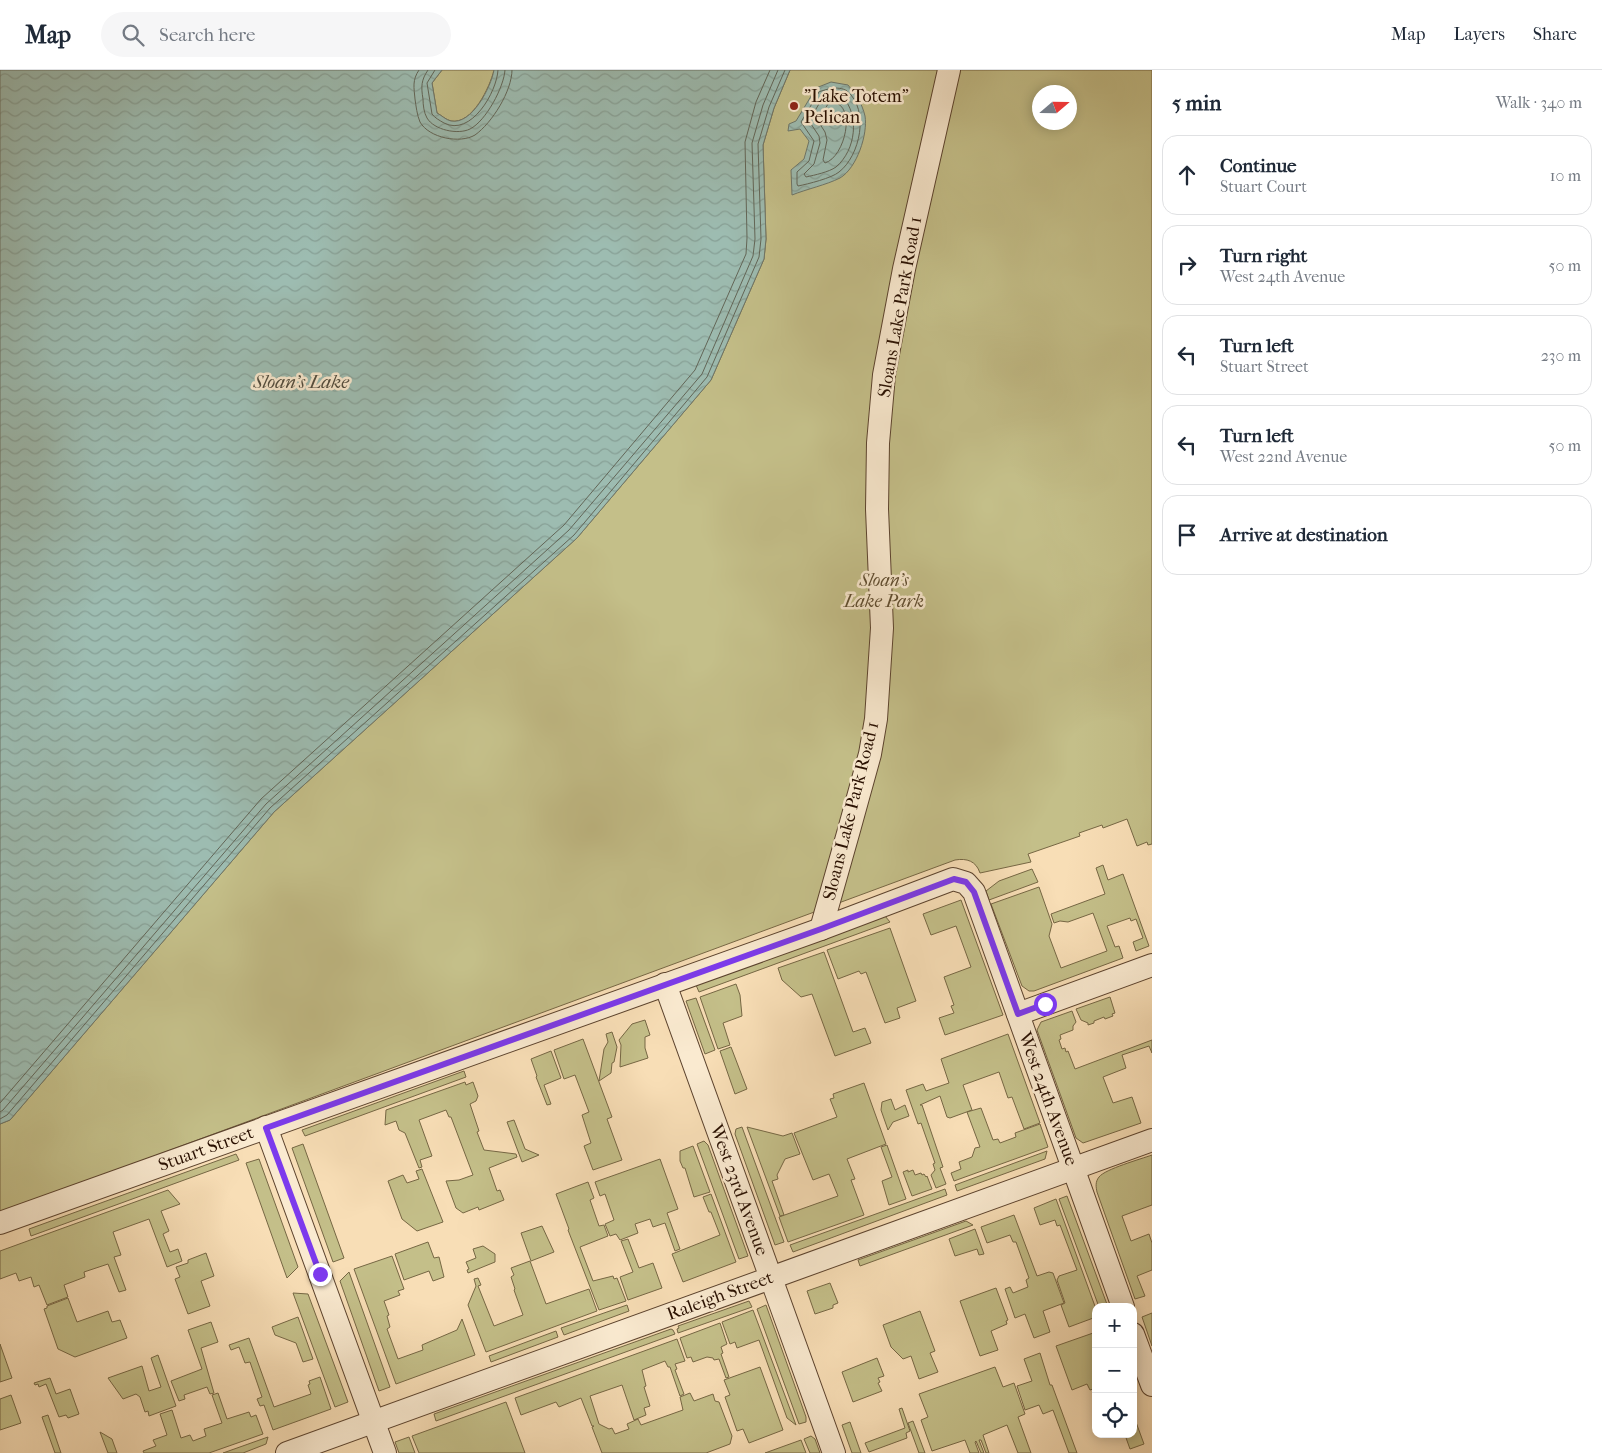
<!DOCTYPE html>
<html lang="en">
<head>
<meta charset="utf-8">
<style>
	:root { --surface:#fff; --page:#f6f6f7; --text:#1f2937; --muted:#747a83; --line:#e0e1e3 }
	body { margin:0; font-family:"IM FELL French Canon",serif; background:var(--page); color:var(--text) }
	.controls { position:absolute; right:15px; bottom:15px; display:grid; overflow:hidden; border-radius:10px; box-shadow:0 2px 12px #0003 }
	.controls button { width:45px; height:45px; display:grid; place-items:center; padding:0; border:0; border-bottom:1px solid var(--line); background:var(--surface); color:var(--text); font:25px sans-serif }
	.compass { position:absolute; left:1032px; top:15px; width:45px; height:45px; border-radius:50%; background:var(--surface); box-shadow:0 2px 12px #0003; rotate:70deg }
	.stop { position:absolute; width:15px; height:15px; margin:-11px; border:4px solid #7c3aed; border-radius:50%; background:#fff }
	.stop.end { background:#7c3aed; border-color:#fff; box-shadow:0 1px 5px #0008 }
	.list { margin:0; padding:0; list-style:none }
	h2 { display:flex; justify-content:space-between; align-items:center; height:65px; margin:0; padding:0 20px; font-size:21px }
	h2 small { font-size:16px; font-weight:400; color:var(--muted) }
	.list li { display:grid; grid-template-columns:32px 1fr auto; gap:15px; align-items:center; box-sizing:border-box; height:80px; margin:0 10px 10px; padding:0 10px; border:1px solid var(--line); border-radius:15px }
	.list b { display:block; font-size:19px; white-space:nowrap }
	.list p { margin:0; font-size:16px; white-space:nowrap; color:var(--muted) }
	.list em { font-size:16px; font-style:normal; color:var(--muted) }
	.icon { flex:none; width:28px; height:28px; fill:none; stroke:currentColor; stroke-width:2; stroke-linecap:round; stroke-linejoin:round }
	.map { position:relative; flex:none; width:1152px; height:1383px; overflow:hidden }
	header { display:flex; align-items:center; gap:30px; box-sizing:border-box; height:70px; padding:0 25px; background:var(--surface); border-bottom:1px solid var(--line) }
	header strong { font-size:24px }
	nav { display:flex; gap:28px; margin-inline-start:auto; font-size:18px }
	.search { width:350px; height:45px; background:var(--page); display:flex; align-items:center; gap:12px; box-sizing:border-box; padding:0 18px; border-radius:28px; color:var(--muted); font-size:19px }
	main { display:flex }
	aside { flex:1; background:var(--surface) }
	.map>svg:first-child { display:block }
</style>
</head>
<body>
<header>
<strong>Map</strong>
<div class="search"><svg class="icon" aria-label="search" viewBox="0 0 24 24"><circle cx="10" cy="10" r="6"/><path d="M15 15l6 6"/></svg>Search here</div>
<nav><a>Map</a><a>Layers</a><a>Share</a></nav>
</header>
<main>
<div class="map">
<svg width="1152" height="1383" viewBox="0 0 1152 1383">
	<defs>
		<pattern id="water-waves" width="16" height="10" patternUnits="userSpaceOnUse" patternTransform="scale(1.25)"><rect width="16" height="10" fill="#9dbcb1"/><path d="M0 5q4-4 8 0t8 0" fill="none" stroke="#87a096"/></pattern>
	</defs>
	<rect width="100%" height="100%" fill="#f8deb6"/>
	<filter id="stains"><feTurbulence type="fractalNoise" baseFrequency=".004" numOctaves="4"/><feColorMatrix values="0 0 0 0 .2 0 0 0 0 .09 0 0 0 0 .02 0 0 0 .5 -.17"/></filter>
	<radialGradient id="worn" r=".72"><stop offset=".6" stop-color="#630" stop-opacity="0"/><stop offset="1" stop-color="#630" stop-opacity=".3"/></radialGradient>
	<g fill="#c4bf89" stroke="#766744" fill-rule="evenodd">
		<path d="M442,0H494C490,17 472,55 451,51C446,50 441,45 437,43L432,13Z"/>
		<path d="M790,0H1152V774L1148,775L1147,772L1137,776L1127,749L1103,758L1102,755L1079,763L1080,766L1028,784L1031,792L980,803C976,791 967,788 955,790L0,1143V1054L10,1050L274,742L577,468L711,310L764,189L766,169L763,75L774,38ZM1040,22H1070V52H1040Z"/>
		<path d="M1103,795L1108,810L1123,804L1149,876L1136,881L1133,872L1143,868L1136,849L1131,851L1130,848L1107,856L1115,877L1119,876L1123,888L1034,921H1029L1022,916L991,834L1039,817L1052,854L1049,866L1061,898L1107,881L1093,843L1068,852L1060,851L1054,853L1051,844L1105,824L1096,798Z"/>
		<path d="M1032,799L1038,812L989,830L986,821L999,811Z"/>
		<path d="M961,830L1003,945L945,965L939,948L954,943L951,936L954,935L944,907L971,897L956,856L931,865L923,844Z"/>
		<path d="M885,846L890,852L699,922L696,915Z"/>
		<path d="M890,858L916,931L897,938L900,948L885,953L866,902L861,904L859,901L838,909L827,880Z"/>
		<path d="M824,882L853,962L865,958L871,973L835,986L812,924L801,927L782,910L778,898Z"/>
		<path d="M736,914L740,925L742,946L723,953L730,975L718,979L700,927Z"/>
		<path d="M1110,927L1115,943L1112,944L1113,946L1105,949L1104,947L1094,951V953L1088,955V953L1081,950L1076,939Z"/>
		<path d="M696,928L715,980L705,984L686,931Z"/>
		<path d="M1072,941L1076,952L1073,956V960L1060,965L1061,969L1059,970L1062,979L1065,978L1066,982L1068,981L1075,999L1152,970V983L1149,976L1122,985L1126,998L1103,1007L1113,1033L1132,1027L1141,1053L1083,1073L1076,1068L1037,960L1041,952Z"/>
		<path d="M645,950L650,965L645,967V978L648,988L620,997L621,975L619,970L632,954Z"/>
		<path d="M612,962L617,977L614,992L612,993L611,1003L599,1011L604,979L608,972L606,964Z"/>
		<path d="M1008,964L1040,1053L1024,1059L1012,1027L1008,1028L999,1002L963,1015L972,1040L950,1048L947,1047L940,1026L920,1035H922L943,1097L940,1098L946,1114L936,1118L931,1105L935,1100L933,1094L935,1093L921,1053L918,1054L906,1020L923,1014L926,1021L949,1013L941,989Z"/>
		<path d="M583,969L612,1047L607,1049L622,1090L593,1100L584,1076L591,1073L582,1045L589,1042L575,1005L564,1009L554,980Z"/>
		<path d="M731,977L747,1019L735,1024L720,981Z"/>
		<path d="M551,981L561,1008L544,1015L551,1034L547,1035L536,1007L537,1006L531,989Z"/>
		<path d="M464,1001L466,1007L305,1066L302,1060Z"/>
		<path d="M465,1012L466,1015L473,1012L478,1026L476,1031L470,1034L479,1061L477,1062L484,1080L516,1084L517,1087L489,1098L497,1121L500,1120L504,1130L479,1140L478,1137L463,1143L456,1138L446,1111L459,1110L473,1105L451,1047H449L446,1040L419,1050L432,1086L420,1090L422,1097L419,1098L405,1063L399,1060L396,1051L385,1055L386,1040Z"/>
		<path d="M864,1013L886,1074L847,1089L855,1109L851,1110L864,1145L788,1172L779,1147L838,1126L829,1104L813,1110L794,1063L837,1047L830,1029L834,1028L833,1024Z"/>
		<path d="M891,1029L895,1040L905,1035L909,1046L893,1052L888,1060L881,1040L882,1032Z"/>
		<path d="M981,1038L993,1070L998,1069L1000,1073L1016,1067L1015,1063L1040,1054L1048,1077L954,1111L951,1103L961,1099L959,1092L972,1087L975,1078L980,1077L967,1042Z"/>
		<path d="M514,1050L525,1079L539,1085L522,1092L507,1052Z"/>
		<path d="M742,1057L784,1172L775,1175L735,1064L736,1059Z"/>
		<path d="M747,1057L783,1066L792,1063L800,1084L785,1089L777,1105L778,1109L772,1111L784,1145L780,1146Z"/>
		<path d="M704,1071L708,1075L748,1186L739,1189L697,1074Z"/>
		<path d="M303,1074L344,1188L333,1192L292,1078Z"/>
		<path d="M887,1075L906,1129L889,1135L882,1111L892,1107L881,1077Z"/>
		<path d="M693,1076L710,1122L694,1127L685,1098H683L680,1091V1081Z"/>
		<path d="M1047,1081L1045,1089L957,1121L955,1115Z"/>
		<path d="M236,1084L239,1090L31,1166L29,1159Z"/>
		<path d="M1152,1085V1135L1122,1146L1131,1171L1149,1164L1152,1173V1200L1137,1206L1145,1226L1135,1229L1097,1122C1096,1117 1095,1112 1099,1107C1105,1099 1141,1089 1152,1085Z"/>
		<path d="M259,1089L298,1197L287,1208L246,1093Z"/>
		<path d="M660,1089L678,1139L667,1143L680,1179L675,1181L665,1153L653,1157L650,1149L635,1154L638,1163L620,1170L616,1164L610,1166L605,1154L614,1150L605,1124L600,1126L595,1112Z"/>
		<path d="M422,1099L443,1152L417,1161L402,1149L388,1111L403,1105L407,1113L419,1109L416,1101Z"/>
		<path d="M908,1100V1102L913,1100L915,1105L921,1103L922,1105L924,1104L926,1107L927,1106L932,1119L912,1126L903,1102Z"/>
		<path d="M588,1112L594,1128L590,1130L599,1156L604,1155L608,1166L580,1177L593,1211L613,1206L614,1209L617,1208L626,1231L599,1240L568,1160L569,1159L556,1124Z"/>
		<path d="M945,1119L947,1125L793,1182L790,1175Z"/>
		<path d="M168,1120L180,1134L161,1141L169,1161L163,1164L170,1182L178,1179L182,1191L167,1197L149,1149L113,1162L121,1185L114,1187L126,1220L119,1222L108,1194L84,1202L85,1207L64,1215L68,1227L47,1235L39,1215L34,1217L31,1207L19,1211L16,1203L0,1209V1181Z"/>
		<path d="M711,1124L736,1192L683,1212L672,1184L720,1165L711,1142H709L703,1127Z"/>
		<path d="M1067,1126L1108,1237H1099L1059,1129Z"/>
		<path d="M1056,1129L1096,1239V1247L1069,1257L1061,1235L1065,1233L1057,1210L1059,1206L1077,1200L1060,1155L1057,1156L1055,1150L1040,1155L1034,1138Z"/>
		<path d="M1014,1145L1037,1206L1049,1202L1053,1203L1064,1233L1043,1241L1050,1262L1034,1268L1025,1244L1015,1248L1005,1219L1010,1217L1013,1223L1028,1217L1026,1210L1029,1208L1016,1172H1013L1010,1165L987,1173L981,1157Z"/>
		<path d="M966,1151L973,1155L860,1196L858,1190Z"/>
		<path d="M542,1156L554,1182L531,1191L521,1163Z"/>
		<path d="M975,1159L984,1184L979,1185L977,1179L955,1186L949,1169Z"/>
		<path d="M628,1169L639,1198L653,1193L662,1218L628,1230L620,1207L633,1202L621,1171Z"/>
		<path d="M428,1172L434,1188L439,1187L444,1207L433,1211L429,1201L404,1210L395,1184Z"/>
		<path d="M483,1176L495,1184V1192L468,1203L467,1200L469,1199L466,1192L476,1188L473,1179Z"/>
		<path d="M206,1183L214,1206L201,1211L210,1236L188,1244L175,1209L180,1207L176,1197L188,1193V1190Z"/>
		<path d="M392,1186L404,1219L398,1221L400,1225L384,1231L389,1245L387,1246L390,1257L387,1259L398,1289L423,1280L422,1275L457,1260L462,1249L475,1285L396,1314L354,1199Z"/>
		<path d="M530,1191L546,1234L589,1219L597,1241L486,1282L468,1235L476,1216L474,1209L478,1208L481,1215L478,1216L494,1256L523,1245L514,1220L515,1219L511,1207L514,1205L511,1198Z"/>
		<path d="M349,1202L390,1317L379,1321L340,1211Z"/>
		<path d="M830,1213L838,1233L833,1235V1238L815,1244L807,1221Z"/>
		<path d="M996,1218L1008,1250L1006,1251L1007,1254L991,1261L998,1280L980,1286L960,1231Z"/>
		<path d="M293,1223L308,1224L348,1332L335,1337Z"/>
		<path d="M68,1228L77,1252L108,1241L112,1252L120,1250L127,1268L75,1287L58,1279L44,1239L47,1238V1236Z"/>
		<path d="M749,1231L752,1237L678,1263L677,1259L679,1258L678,1256Z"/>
		<path d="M627,1235L629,1241L564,1265L561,1258Z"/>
		<path d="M766,1235L806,1347V1352L799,1354L757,1239Z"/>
		<path d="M753,1240L796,1355L787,1348L759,1270L737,1278L735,1272L730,1274L722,1252Z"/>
		<path d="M920,1241L935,1281L930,1283L938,1302L919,1309L911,1286L903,1289L891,1277L883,1255Z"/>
		<path d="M1152,1243V1276L1142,1247Z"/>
		<path d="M298,1247L313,1289L303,1292L296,1273L275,1265L272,1257Z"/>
		<path d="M211,1252L218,1272L201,1278L214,1323L210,1324L207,1317L184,1325L185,1329L179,1331L171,1311L202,1299L188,1260Z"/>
		<path d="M720,1253L727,1274L721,1277L723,1283L721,1284L729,1307L726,1308L719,1289L714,1290L713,1288L707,1287L693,1292L691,1287L687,1288L680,1268Z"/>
		<path d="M671,1259L673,1260L675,1264L436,1351L434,1344Z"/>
		<path d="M556,1261L558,1267L491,1292L489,1286Z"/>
		<path d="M1096,1262V1318L1090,1320L1087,1314L1072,1320L1056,1276Z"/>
		<path d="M249,1268L274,1337L311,1324L308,1315L310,1314L309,1311L320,1307L331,1339L273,1360L264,1335L260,1336L257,1329L262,1327L250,1292L245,1293L239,1277L231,1280L229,1275Z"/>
		<path d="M677,1269L685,1291L675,1294L677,1299L675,1300L684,1324L680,1326L670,1297H668L665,1291L642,1300L646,1316L644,1317L650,1336L644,1338L646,1345L634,1350L622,1315L590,1326L599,1354L609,1359L612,1358L615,1364L629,1359L627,1354L638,1349L641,1355L683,1340L680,1327L690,1323L694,1331L713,1324L715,1331L719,1332L732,1366L730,1374L706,1383H602L592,1357L594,1356H592L581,1328L559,1337L556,1332L521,1345L515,1328Z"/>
		<path d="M0,1274L12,1308L0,1312Z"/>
		<path d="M1040,1283L1050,1315H1052L1077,1383H1069L1053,1340L1043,1344L1039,1335L1025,1340L1017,1316L1032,1311L1024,1289Z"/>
		<path d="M158,1285L176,1336L149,1346L148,1341L145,1342L140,1327L136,1324L123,1329L108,1308L142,1296L149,1321L161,1317L151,1288Z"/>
		<path d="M877,1288L884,1306L878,1308L880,1312L878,1313L882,1321L853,1332L842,1302Z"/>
		<path d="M760,1297L783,1360L749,1373L743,1359L737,1361L725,1327L730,1325L724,1310Z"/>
		<path d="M995,1297L1003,1317L1014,1313L1025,1344L1018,1347L1031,1383H1018L1007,1355L983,1365L989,1383H986L981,1370H979L984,1383H981L976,1371L975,1372L979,1383H970L965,1370L932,1381L921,1350L928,1347L919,1324Z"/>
		<path d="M50,1308L56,1324L70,1319L79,1344L68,1348L66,1345L59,1347L46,1314L39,1317L38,1314L35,1315L34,1313Z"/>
		<path d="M218,1323L227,1349L249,1342L251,1347L256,1345L263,1364L209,1383H144L143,1381L156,1376L153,1370L167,1365L160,1344L172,1340L181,1368L190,1365L193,1371L206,1366L204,1359L222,1353L212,1325Z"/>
		<path d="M11,1325L21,1353L0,1360V1329Z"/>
		<path d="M506,1332L525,1383H419L412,1366Z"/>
		<path d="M902,1338L910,1361L906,1363L907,1368L869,1382L865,1373L905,1358L899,1339Z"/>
		<path d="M1133,1344L1144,1374L1130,1379L1125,1365L1133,1364Z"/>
		<path d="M48,1345L61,1383H55L42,1347Z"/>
		<path d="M913,1351L925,1383H919L908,1353Z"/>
		<path d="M850,1352L861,1383H852L842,1355Z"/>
		<path d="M100,1362L112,1369L117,1383H108Z"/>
		<path d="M811,1366L815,1369L820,1383H810L804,1369Z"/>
		<path d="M268,1367L266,1374L243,1383H223Z"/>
		<path d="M409,1367L415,1383H399L395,1372Z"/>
		<path d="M801,1370L806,1383H765Z"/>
	</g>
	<g fill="url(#water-waves)" stroke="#6e776a">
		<path d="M0,0H442L432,13L437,43C441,45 446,50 451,51C472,55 491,17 494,0H790L774,38L763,75L766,169L764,189L711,310L577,468L274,742L10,1050L0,1054Z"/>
		<path d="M831,12L848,15C856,25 862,33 865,46C868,64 857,98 840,108C826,115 807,119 792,125L791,100L804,89L809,71L800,59L788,61L789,54L796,51L816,18Z"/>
	</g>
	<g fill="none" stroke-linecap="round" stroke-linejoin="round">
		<g stroke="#626658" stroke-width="1">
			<path d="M419,0C412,10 414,18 415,29C416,36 417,45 420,52C429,68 460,74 475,65C492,53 512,21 512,0"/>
			<path d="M428,0C421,10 421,17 423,29C423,35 424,43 427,48C434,60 458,65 470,59C486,51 504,17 505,0"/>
			<path d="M435,0L427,13L432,44C435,48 439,50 444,53C471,67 497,22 498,0"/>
			<path d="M832,18C837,18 843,18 847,21C870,40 860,86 839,102C832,108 808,114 798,116L797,114V102L809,91L814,71L801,52L819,22Z"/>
			<path d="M832,24L842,26C860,45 856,80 836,97C829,102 815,105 806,107L804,104L814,94L820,73L819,66L809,51L823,27Z"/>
			<path d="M833,32C857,35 845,87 825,93L823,90L827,70L825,62L818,51L828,34Z"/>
			<path d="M0,1033L261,729L564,455L695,300L746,184L747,168L745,72L756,32L770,0"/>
			<path d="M0,1042L3,1040L266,734L569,460L702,304L753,186L755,169L752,73L763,35L778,0"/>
			<path d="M0,1049L7,1045L270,738L574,465L707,307L759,187L761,169L758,74L769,37L785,0"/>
		</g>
		<g stroke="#5c432e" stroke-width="24">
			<g id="minor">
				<path d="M821,859L849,760L870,684L876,649L882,558L877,439L878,373L884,305L904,199L949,0"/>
				<path d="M665,914L834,1383"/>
				<path d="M1018,944L1152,895"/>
				<path d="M266,1057L385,1383"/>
				<path d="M0,1153L821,859L953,809L966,813L974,822L1123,1237"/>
				<path d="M1133,1264L1152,1315"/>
				<path d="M287,1383L1152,1070"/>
			</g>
		</g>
		<use href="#minor" stroke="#faead0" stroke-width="22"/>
	</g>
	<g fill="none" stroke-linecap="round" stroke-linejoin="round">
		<path stroke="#7c3aed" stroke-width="6" d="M320,1204L266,1058L821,859L954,809L966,812L974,822L1018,944L1045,934"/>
	</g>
	<circle fill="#8f2418" stroke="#faead0" stroke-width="2" cx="794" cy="36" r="5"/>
	<g text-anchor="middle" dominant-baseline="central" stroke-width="5" stroke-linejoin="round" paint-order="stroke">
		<g font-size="18" fill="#280f00" stroke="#faead0" text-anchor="start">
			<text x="804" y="26">"Lake Totem"<tspan x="804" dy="21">Pelican</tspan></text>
		</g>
		<g font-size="18" fill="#280f00" stroke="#faead0">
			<text transform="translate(900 237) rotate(-80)">Sloans Lake Park Road 1</text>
			<text transform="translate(851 741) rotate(-76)">Sloans Lake Park Road 1</text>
			<text transform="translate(1048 1029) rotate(70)">West 24th Avenue</text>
			<text transform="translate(206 1079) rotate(-20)">Stuart Street</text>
			<text transform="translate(739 1120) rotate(70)">West 23rd Avenue</text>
			<text transform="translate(720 1226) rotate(-20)">Raleigh Street</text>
		</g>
		<g font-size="18" font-style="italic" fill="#5f4d30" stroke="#faead0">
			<text x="884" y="510">Sloan's<tspan x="884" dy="21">Lake Park</tspan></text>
		</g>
		<g font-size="19" font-style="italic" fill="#514c3e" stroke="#faead0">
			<text x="301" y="312">Sloan's Lake</text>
		</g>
	</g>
	<rect width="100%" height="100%" filter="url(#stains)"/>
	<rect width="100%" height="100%" fill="url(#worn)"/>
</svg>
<div class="controls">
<button>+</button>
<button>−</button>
<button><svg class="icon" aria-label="locate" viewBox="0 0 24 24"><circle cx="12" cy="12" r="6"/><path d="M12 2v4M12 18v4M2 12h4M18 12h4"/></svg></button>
</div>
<svg class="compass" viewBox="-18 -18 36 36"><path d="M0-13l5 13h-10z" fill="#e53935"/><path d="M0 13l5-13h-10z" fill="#747a83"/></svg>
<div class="stop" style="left:1045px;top:934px"></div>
<div class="stop end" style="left:320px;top:1204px"></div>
</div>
<aside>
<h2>5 min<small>Walk · 340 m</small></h2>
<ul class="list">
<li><svg class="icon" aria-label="ahead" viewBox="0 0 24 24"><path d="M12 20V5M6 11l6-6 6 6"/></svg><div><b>Continue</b><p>Stuart Court</p></div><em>10 m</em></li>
<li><svg class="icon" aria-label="right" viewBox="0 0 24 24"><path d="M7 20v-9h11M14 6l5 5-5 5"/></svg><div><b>Turn right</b><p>West 24th Avenue</p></div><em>50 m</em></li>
<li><svg class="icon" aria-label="left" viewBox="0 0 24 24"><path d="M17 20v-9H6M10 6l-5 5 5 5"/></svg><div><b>Turn left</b><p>Stuart Street</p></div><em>230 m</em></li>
<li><svg class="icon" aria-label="left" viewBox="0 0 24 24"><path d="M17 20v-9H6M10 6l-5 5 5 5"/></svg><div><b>Turn left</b><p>West 22nd Avenue</p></div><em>50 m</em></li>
<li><svg class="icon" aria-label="arrive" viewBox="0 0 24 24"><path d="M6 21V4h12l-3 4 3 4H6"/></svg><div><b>Arrive at destination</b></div></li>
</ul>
</aside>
</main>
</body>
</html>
